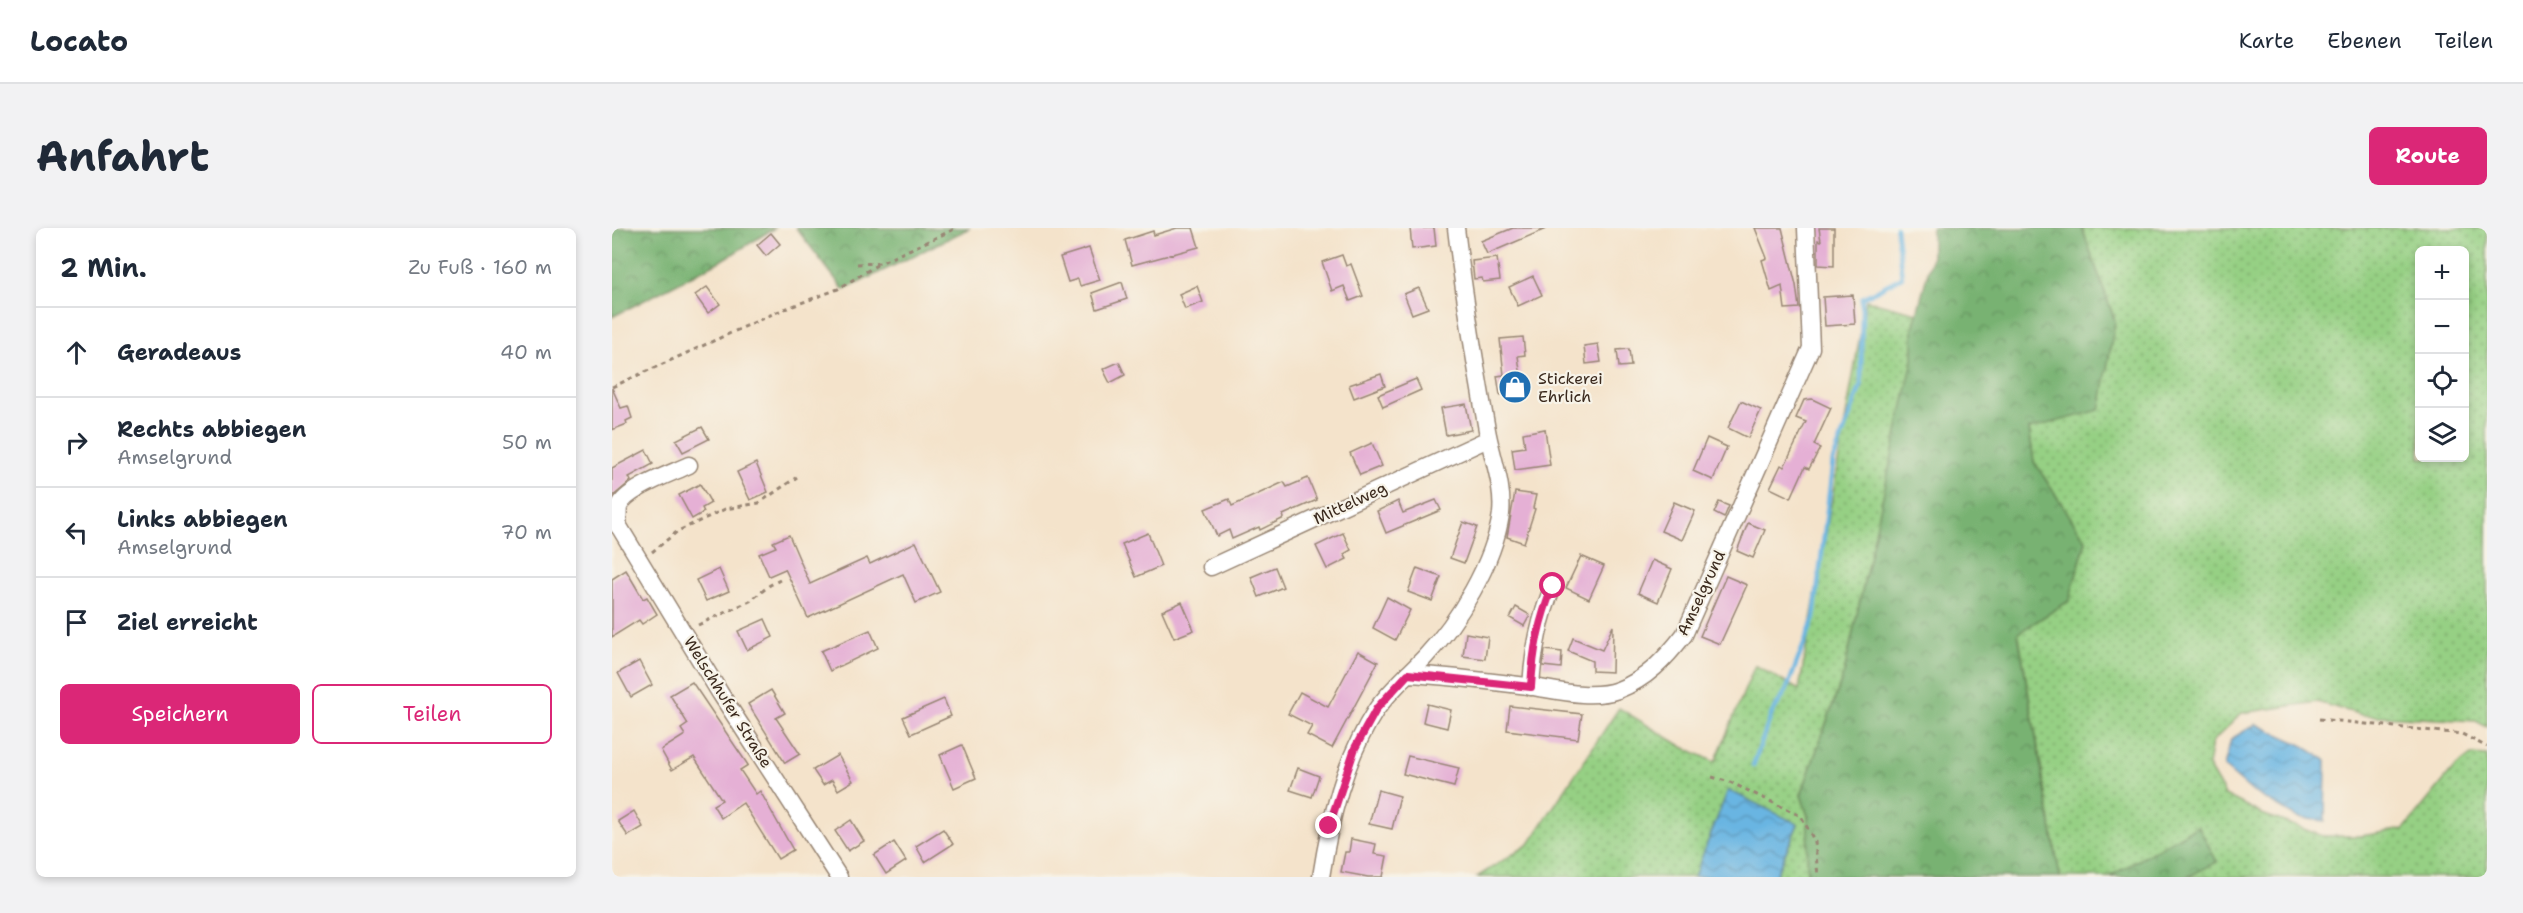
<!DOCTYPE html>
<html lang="de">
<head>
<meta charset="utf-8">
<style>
	:root { --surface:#fff; --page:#f2f2f3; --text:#1f2937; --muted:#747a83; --line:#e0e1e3; --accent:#db2777 }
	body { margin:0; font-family:"Shantell Sans",sans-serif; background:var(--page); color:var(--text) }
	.controls { position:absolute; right:18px; top:18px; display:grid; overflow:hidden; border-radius:9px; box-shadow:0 3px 9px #0003 }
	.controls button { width:54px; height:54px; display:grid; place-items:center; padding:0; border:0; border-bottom:2px solid var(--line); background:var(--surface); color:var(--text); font:30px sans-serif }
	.stop { position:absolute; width:18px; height:18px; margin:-14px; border:4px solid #db2777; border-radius:50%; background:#fff }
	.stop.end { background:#db2777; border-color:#fff; box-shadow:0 2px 6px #0008 }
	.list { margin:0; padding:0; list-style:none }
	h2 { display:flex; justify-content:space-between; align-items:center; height:78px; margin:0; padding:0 24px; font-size:26px }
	h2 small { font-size:20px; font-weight:400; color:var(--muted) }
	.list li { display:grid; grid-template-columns:39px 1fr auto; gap:18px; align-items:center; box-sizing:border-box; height:90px; padding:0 24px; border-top:2px solid var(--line) }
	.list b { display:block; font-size:22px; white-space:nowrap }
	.list p { margin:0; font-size:20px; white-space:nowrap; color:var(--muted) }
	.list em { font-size:20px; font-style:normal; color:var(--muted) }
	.actions { display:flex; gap:12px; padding:18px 24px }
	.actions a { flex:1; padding:14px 0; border:2px solid var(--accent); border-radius:9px; text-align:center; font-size:21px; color:var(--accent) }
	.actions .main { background:var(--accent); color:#fff }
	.icon { flex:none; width:33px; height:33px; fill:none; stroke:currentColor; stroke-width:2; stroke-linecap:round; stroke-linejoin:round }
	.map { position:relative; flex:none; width:1875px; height:649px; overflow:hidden; border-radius:9px }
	header { display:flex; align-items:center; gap:36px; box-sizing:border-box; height:84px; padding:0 30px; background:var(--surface); border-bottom:2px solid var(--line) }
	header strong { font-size:28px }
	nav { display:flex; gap:33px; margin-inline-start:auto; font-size:21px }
	.intro { display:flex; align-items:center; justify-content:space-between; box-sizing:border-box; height:144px; padding:0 36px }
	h1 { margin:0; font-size:42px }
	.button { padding:15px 27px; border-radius:9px; background:var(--accent); color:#fff; font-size:21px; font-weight:700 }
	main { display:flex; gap:36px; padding:0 36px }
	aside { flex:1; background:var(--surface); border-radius:9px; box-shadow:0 3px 9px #0003 }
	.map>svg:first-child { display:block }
</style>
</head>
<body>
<header>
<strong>Locato</strong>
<nav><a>Karte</a><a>Ebenen</a><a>Teilen</a></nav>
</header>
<div class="intro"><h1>Anfahrt</h1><a class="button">Route</a></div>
<main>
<aside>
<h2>2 Min.<small>Zu Fuß · 160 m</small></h2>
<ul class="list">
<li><svg class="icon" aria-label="ahead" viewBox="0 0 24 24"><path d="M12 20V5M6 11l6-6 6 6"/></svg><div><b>Geradeaus</b></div><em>40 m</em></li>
<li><svg class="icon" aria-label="right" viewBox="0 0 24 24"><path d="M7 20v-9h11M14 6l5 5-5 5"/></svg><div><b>Rechts abbiegen</b><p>Amselgrund</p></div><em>50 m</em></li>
<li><svg class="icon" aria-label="left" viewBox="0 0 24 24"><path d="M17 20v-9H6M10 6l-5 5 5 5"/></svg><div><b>Links abbiegen</b><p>Amselgrund</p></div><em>70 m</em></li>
<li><svg class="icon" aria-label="arrive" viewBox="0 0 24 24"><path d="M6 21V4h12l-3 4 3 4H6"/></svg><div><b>Ziel erreicht</b></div></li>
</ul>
<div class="actions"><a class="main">Speichern</a><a>Teilen</a></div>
</aside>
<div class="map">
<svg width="1875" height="649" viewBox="0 0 1875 649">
	<defs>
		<pattern id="grass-dots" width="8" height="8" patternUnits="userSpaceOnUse" patternTransform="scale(1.5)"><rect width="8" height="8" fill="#96d084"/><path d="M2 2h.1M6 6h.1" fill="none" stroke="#7ca96b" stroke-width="1.8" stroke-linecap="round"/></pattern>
		<pattern id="forest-crowns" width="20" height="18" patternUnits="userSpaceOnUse" patternTransform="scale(1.5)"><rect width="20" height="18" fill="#78b272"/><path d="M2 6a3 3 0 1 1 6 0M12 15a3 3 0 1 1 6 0" fill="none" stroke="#64915d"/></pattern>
		<pattern id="water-waves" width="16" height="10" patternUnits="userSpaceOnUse" patternTransform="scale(1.5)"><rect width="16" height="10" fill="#69b5e2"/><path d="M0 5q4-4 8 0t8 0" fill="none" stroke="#5893b7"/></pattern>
	</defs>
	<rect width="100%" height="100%" fill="#f7f3e8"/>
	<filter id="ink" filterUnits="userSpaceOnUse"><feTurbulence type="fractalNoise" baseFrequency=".0167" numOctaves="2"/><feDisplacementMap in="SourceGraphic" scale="12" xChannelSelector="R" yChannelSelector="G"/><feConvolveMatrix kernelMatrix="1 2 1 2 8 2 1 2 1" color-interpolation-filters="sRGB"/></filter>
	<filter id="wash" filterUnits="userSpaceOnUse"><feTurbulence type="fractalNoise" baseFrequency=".008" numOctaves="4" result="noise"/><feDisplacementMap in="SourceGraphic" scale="24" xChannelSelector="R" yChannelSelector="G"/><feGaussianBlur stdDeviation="1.35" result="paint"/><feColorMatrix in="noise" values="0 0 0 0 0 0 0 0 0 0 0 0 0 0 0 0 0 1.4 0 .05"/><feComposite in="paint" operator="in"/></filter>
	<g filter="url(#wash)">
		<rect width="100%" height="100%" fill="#f4e3cb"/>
		<g fill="url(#grass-dots)" stroke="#687d51" stroke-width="1.5" fill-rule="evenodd">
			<path d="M1470,0H1875V499L1864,493L1750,487L1705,474L1630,485L1600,514L1596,538L1613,567L1650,586L1711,608H1749L1792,601L1842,540L1859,527L1875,528V649H1575L1605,634L1586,598L1497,649H1448L1406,404L1457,372L1474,313L1422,234L1417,200L1503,93ZM1808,22H1852V230H1808Z"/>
			<path d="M1254,72L1305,85L1301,101L1302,132L1232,445L1189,567L1196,588L1195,649H1163L1186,596L1093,625L1082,649H865L917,616L1007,480L1071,519L1103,534L1143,437L1187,462Z"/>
		</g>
		<g fill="url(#forest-crowns)" stroke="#5a6e48" stroke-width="1.5">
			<path d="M0,0H163L114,30L0,89Z"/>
			<path d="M184,0H358L232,62Z"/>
			<path d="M1320,0H1470L1503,93L1488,182L1417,201L1422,234L1474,313L1457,373L1406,405L1448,649H1195L1196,588L1189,567L1232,445L1301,132V101L1320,28Z"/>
			<path d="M1586,598L1605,634L1575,649H1497Z"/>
		</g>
		<g fill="url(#water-waves)" stroke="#527080" stroke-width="1.5">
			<path d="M1644,496L1688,516L1714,532L1713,593L1686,590L1641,564L1612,539L1619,511Z"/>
			<path d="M1116,562L1186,596L1163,649H1082Z"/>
		</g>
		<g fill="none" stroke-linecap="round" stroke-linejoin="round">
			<path stroke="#69b5e2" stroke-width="4.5" d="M1141,538L1160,485L1174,463L1202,390L1221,233L1249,157L1250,70L1290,49L1284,0"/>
		</g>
		<g id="blocks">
			<g fill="#e5b0d5">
				<path d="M565,0H581L587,19L520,37L513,12L541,3L542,7Z"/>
				<path d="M798,0H822L824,18L800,21Z"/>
				<path d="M901,0H936L875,26L869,13Z"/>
				<path d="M1143,0H1170L1184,57L1187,80L1173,81L1170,58L1159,63L1150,32L1155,30Z"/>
				<path d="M1207,0H1222V38L1206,37V12L1209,13Z"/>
				<path d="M159,5L168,16L154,28L145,17Z"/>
				<path d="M477,20L488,52L468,58L466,51L456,54L448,29Z"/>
				<path d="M730,27L734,38L739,36L751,68L738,73L732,58L720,63L710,34Z"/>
				<path d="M885,30L888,52L871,54L870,50L862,51L860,33Z"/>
				<path d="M921,48L930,67L906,78L897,59Z"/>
				<path d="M510,54L515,71L485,81L480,65Z"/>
				<path d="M585,58L591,74L573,81L567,66Z"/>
				<path d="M95,59L108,76L96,85L83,67Z"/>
				<path d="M807,60L816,80L800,86L792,66Z"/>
				<path d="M1241,67L1243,96L1213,98L1211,69Z"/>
				<path d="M911,109L913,127L906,128L911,164L888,167L885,148L892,147L888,111Z"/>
				<path d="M986,116L989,134L974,136L972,118Z"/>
				<path d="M1017,121L1019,138L1007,139L1005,122Z"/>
				<path d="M507,134L513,147L498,155L491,141Z"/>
				<path d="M769,146L773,158L742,170L737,157Z"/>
				<path d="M804,151L809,162L771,179L766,167Z"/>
				<path d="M0,160L9,180L16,178L20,190L14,193L15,196L0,202Z"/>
				<path d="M1200,171L1219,180L1202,217L1208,220L1197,241L1193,239L1179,270L1158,260L1169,237L1172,239L1194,194L1184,190L1192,172Z"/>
				<path d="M1129,173L1149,182L1136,210L1116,200Z"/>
				<path d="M854,176L859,202L834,207L829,180Z"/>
				<path d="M90,199L97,211L71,224L64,212Z"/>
				<path d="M933,201L938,237L903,242L900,221L913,219L911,205Z"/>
				<path d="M1095,210L1115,219L1101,252L1081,243Z"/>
				<path d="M760,215L770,238L748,247L738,225Z"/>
				<path d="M34,222L41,236L17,249L19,253L0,269V240Z"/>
				<path d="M144,235L156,264L138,272L125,244Z"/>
				<path d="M696,250L705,272L671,287L672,290L648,302L647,299L620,311L617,302L605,308L593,281L617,271L620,278L672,254L675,259Z"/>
				<path d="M88,256L99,275L90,280L92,284L80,291L67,267Z"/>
				<path d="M903,264L924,267L921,280L923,281L912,315L895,309Z"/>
				<path d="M824,272L829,282L774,305L765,283L786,273L791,285Z"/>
				<path d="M1062,274L1083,283L1070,312L1049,303Z"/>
				<path d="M1107,274L1117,278L1112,290L1102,285Z"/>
				<path d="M851,294L865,299L852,335L838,330Z"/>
				<path d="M1136,295L1153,302L1141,330L1125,323Z"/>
				<path d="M536,305L549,338L524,349L510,316Z"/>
				<path d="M731,305L739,322L732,326L735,331L715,341L704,318Z"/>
				<path d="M177,307L198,356L255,330L258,336L304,314L328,364L304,375L291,346L196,390L173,341L157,348L147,326L164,319L161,314Z"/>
				<path d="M969,328L992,338L977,371L954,360Z"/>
				<path d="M1040,332L1060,341L1046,374L1026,365Z"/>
				<path d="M663,339L671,359L647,369L639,349Z"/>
				<path d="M805,340L829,349L820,373L796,364Z"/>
				<path d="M107,341L117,363L94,373L84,352Z"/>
				<path d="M14,342L31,371L35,369L45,386L30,396L27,392L0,409V351Z"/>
				<path d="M1114,348L1135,357L1108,416L1088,408Z"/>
				<path d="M775,369L798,382L783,412L761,400Z"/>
				<path d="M570,374L582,402L562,410L550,383Z"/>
				<path d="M904,379L918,387L912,398L898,390Z"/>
				<path d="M153,391L161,409L135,422L126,403Z"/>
				<path d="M1001,398L1000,444L980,443V433L956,423L961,410L990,422Z"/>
				<path d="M258,402L266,420L218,443L209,423Z"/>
				<path d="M854,405L876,409L873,431L851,428Z"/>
				<path d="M933,422L950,424L949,440L931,438Z"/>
				<path d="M746,423L766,434L720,520L695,507L700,498L676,486L688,464L716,479Z"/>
				<path d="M27,433L40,457L19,469L6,445Z"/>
				<path d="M80,454L136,537L128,542L144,566L148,563L181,622L166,631L131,575L109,590L101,577L110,572L82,529L60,542L49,522L73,507L69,501L76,496L58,467Z"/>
				<path d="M159,462L173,485L164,490L188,526L173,535L136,476Z"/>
				<path d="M332,471L339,488L299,506L291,489Z"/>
				<path d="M815,476L839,482L835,500L811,494Z"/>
				<path d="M898,478L970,486L966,511L895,502Z"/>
				<path d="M350,517L364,550L342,560L328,527Z"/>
				<path d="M226,527L241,553L226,562L220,552L211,557L201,542Z"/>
				<path d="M796,528L847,540L842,559L791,546Z"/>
				<path d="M686,540L707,548L700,569L678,562Z"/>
				<path d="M766,562L788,568L780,601L757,596Z"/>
				<path d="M22,583L31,599L16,608L6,593Z"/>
				<path d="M239,592L252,613L236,623L223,603Z"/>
				<path d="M331,601L341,616L313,634L304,618Z"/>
				<path d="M739,611L764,616L762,626L775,628L771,649H756L729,644L733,624H737Z"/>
				<path d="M282,614L294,633L274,646L262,627Z"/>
			</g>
		</g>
	</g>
	<g filter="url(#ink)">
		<use href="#blocks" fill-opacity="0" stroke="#988674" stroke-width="1.5"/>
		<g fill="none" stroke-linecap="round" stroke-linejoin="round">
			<g stroke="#988674" stroke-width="19">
				<g id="minor">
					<path d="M0,287L108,465L227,649"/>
					<path d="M6,298C7,293 6,285 7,279C13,261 61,245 77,237"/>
					<path d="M599,339L876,211"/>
					<path d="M796,446C836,448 875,453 915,458C943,462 978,472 1006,462C1035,451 1053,431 1072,407L1199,120L1194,0"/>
					<path d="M919,459C921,423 927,392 941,358"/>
					<path d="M709,649C718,591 732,532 764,482C777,463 797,446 813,429C846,394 882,335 889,286C892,257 880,230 875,202C863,135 852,68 844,0"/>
				</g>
			</g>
			<g stroke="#988674" stroke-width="3" stroke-dasharray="4.5 4.5" stroke-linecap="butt">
				<path d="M245,36L268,35L345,0"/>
				<path d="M0,159L165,84L226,61L268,35"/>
				<path d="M40,324L66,303L113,281L147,275L185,249"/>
				<path d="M86,397L138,373L158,357L168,352"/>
				<path d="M1707,491L1850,506L1875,519"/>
				<path d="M1100,549L1118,554L1189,588L1203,614L1206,649"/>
			</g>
			<use href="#minor" stroke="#fff" stroke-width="16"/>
		</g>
	</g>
	<g fill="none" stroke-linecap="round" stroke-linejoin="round" filter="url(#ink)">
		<path stroke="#db2777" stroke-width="8" d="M717,598L743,520L765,480L796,446L919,459C921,422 927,392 941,358"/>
	</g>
	<defs>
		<g id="shop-disc" transform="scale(1.725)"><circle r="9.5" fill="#1f6fb2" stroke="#f7f3e8"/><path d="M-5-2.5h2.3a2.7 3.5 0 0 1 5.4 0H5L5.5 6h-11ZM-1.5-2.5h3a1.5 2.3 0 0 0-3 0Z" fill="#fff"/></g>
	</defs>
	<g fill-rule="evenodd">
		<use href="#shop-disc" x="903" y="159"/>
	</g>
	<g text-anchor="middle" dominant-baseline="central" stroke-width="4.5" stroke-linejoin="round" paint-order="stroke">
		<g font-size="16" fill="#3b2a1e" stroke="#f7f3e8" text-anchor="start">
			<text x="926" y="150">Stickerei<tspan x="926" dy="18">Ehrlich</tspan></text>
		</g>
		<g font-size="16" fill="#3b2a1e" stroke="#f7f3e8">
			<text transform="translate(738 275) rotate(-25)">Mittelweg</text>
			<text transform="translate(1089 365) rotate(-65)">Amselgrund</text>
			<text transform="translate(116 474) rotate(58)">Welschhufer Straße</text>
		</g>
	</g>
</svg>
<div class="controls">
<button>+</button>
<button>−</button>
<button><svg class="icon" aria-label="locate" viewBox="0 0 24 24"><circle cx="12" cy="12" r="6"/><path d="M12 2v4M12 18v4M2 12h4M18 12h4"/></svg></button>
<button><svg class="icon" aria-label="layers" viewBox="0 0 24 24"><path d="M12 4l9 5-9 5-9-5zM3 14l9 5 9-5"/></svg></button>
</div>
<div class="stop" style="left:941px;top:358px"></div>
<div class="stop end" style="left:717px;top:598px"></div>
</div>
</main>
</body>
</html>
